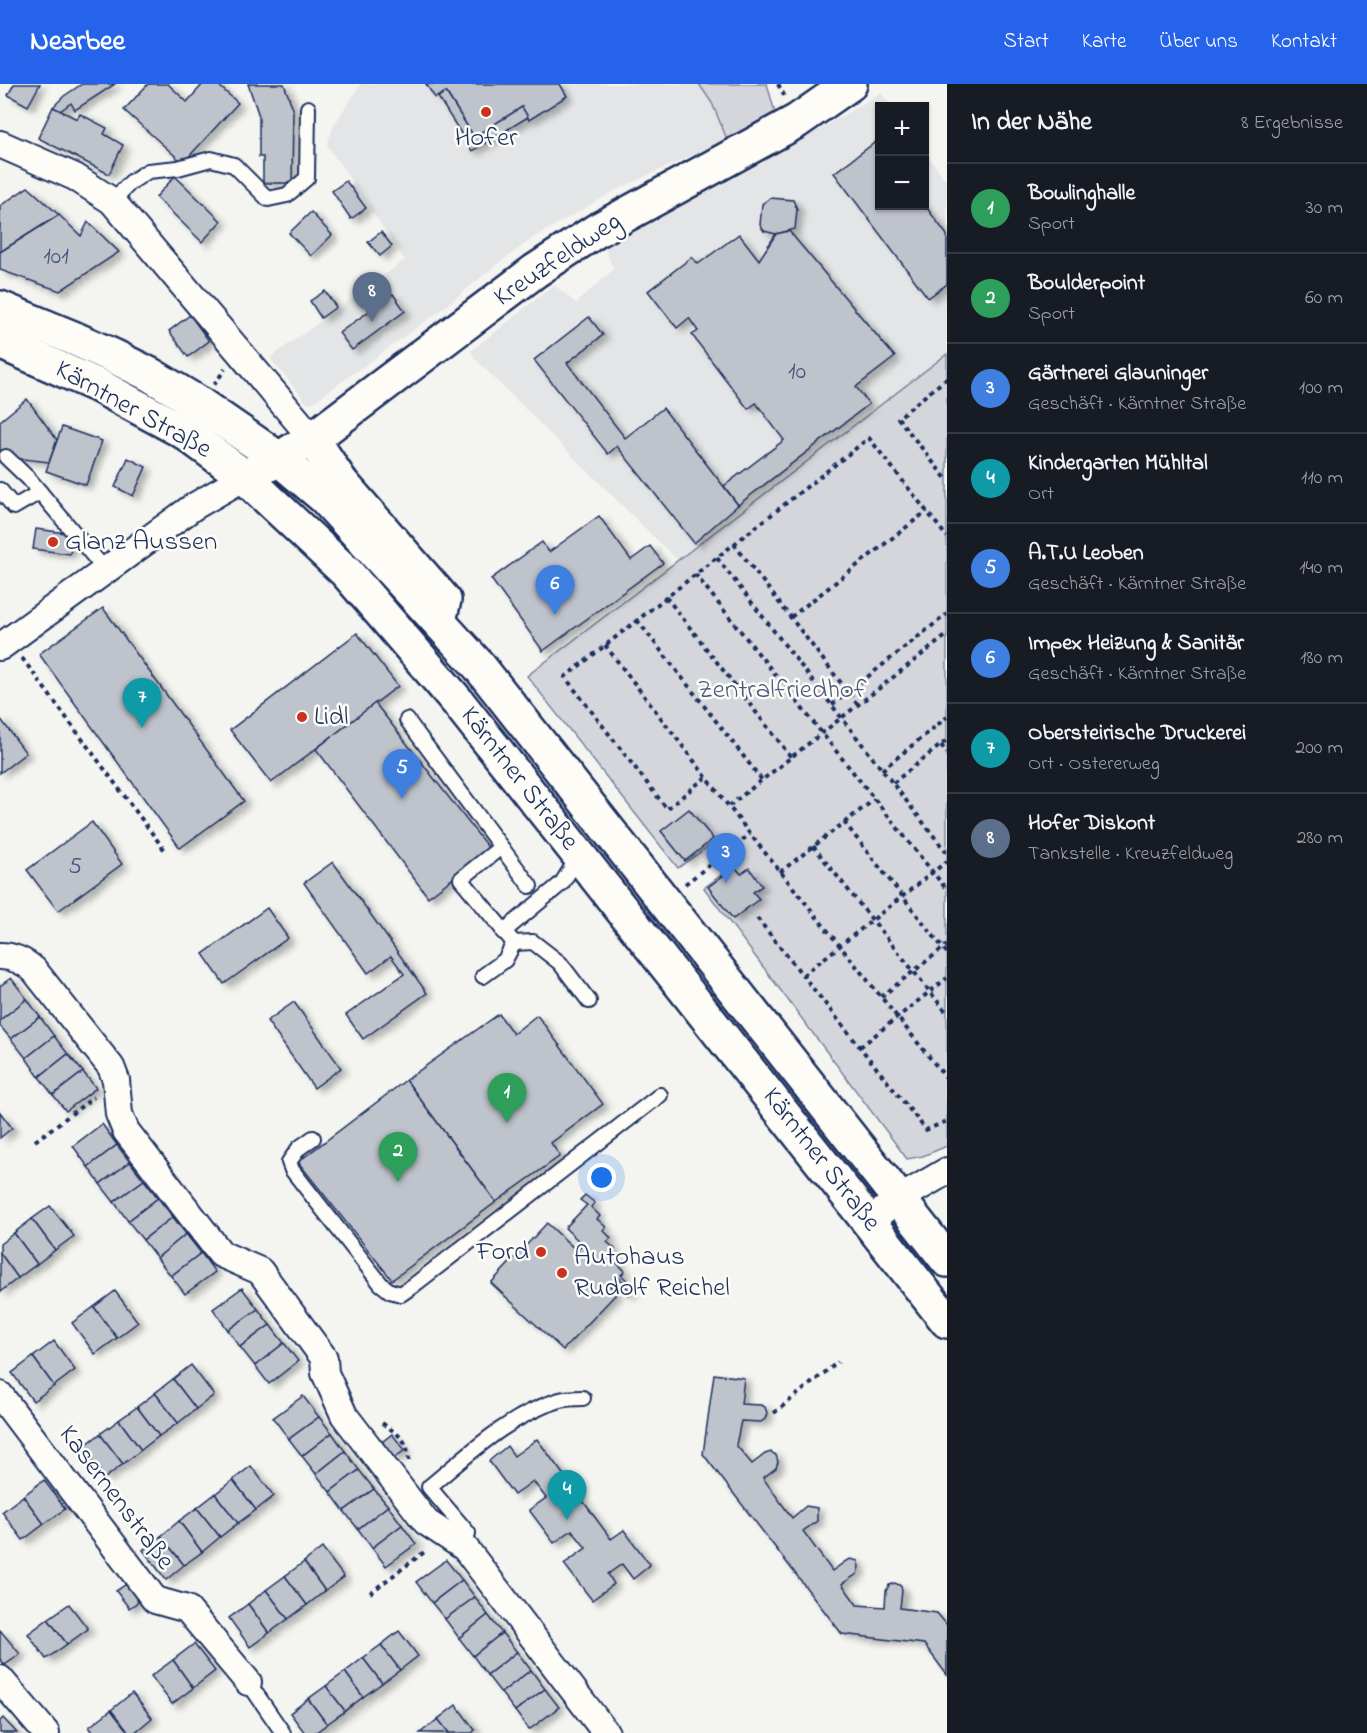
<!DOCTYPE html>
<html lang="de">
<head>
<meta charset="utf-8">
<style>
	:root { --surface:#171b24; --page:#20242c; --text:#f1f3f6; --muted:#9ea1a6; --line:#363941; --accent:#2563eb }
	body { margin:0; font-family:"Indie Flower",sans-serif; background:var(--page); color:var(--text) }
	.controls { position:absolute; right:18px; top:18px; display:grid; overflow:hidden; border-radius:0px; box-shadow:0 2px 4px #0004 }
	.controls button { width:54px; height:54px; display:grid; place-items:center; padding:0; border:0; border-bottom:2px solid var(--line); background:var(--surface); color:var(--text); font:30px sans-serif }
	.you { position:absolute; left:602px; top:1094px; width:21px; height:21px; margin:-15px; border:4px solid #fff; border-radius:50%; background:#1a73e8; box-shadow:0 0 0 9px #1a73e833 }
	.badge { display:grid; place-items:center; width:39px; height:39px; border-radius:50%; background:var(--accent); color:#fff; font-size:20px; font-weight:700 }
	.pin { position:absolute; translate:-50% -50px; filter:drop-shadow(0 2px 3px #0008) }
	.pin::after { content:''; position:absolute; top:32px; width:21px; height:18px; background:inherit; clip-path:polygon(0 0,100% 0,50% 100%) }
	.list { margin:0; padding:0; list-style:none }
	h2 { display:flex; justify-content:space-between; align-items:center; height:78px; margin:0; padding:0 24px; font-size:26px }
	h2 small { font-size:20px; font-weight:400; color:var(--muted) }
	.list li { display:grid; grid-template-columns:39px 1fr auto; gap:18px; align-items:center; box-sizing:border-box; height:90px; padding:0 24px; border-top:2px solid var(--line) }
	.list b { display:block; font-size:22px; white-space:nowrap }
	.list p { margin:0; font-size:20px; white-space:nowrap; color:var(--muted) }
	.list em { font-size:20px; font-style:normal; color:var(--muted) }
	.map { position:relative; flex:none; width:947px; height:1649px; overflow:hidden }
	header { display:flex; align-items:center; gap:36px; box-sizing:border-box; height:84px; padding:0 30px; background:var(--accent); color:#fff }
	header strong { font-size:28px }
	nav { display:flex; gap:33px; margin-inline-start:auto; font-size:21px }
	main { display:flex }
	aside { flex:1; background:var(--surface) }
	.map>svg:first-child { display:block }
</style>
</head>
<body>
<header>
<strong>Nearbee</strong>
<nav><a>Start</a><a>Karte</a><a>Über uns</a><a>Kontakt</a></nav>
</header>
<main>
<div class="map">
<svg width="947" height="1649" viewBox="0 0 947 1649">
	<defs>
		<filter id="shadow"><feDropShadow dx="6" dy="4" stdDeviation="3" flood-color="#0004"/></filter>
	</defs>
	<rect width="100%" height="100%" fill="#f4f4f1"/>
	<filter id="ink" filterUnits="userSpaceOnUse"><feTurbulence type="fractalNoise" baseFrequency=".0167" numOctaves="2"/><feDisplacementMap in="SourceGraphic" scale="12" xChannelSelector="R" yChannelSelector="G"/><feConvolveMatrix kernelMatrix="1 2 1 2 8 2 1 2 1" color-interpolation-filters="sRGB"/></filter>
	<g filter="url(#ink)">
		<g fill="#e4e5e6">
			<path d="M361,0H699L712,19L727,55L614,107L533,154L496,181L437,229L315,317L307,319L270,274L405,176L327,61L334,41Z"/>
			<path d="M881,9L891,22H880V122H924L925,68L947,98V270L678,477L475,275L471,267L554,201L576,219L614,185L604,163L757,82Z"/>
		</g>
		<g fill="#d4d6db" stroke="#78829c" stroke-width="1.5">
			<path d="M699,0H767L776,32L727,55L712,19Z"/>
			<path d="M947,270V1062L923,1072L907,1075L704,804L733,782L715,758L678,784L527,592Z"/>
		</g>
		<g fill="#bfc3cc" stroke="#1b2f5e" stroke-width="1.5" filter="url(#shadow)">
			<path d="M14,0H40L28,22L8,11Z"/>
			<path d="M82,0H115L75,26L71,19L60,27L53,23L64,12Z"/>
			<path d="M148,0H168L187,18L203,0H217L238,19L183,79L124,26Z"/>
			<path d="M248,0H284L293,25L292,99H263V73H259V32Z"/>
			<path d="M426,0H560L567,12L529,36L522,23L474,53L446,8L435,14Z"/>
			<path d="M446,8L474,53L522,23L528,33L472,67L438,13Z"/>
			<path d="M53,23L77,35L80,30L107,44L104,50L123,61L109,90L38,54Z"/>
			<path d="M877,57L880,60V122L924,120L947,151V200L928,214L834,89Z"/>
			<path d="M175,92L221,137L202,158L156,113Z"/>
			<path d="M346,97L366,124L351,135L332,107Z"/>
			<path d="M28,103L59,131L0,168V122Z"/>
			<path d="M770,114L793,116L797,125L795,145L776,150L764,147L760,141L762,120Z"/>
			<path d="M311,128L332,151L311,172L289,149Z"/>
			<path d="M59,131L81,152L88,138L119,168L60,207L0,186V168Z"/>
			<path d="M789,147L895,273L856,303L869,320L738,421L724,402L784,356L756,319L748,325L692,251L698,247L689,234L677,244L648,207L692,173L698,180L739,150L759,176L776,150Z"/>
			<path d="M381,148L392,162L380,172L368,158Z"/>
			<path d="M325,207L336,223L321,234L310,217Z"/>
			<path d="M393,210L405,227L352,266L339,249Z"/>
			<path d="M190,231L209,257L188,273L169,247Z"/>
			<path d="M589,233L603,251L567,279L625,354L663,324L738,421L694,459L617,362L608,370L534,276Z"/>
			<path d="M27,315L57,356L49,378L6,373L0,378V337Z"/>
			<path d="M62,343L102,357L86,401L46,387Z"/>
			<path d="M128,374L146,383L133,412L115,403Z"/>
			<path d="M599,432L631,476L650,462L663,479L543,567L491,495L542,458L549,468Z"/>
			<path d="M36,445L73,450L70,470L33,465Z"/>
			<path d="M103,524L244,717L180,764L39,570Z"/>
			<path d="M357,549L398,602L271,699L230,646Z"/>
			<path d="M375,619L490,766L428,813L316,665Z"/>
			<path d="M0,634L26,669L0,689Z"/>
			<path d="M689,725L713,755L685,777L661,747Z"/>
			<path d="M92,738L122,780L58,827L27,786Z"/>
			<path d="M333,778L427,909L363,955L346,931L404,890L391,872L368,889L304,799Z"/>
			<path d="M735,783L741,790L749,784L762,802L753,808L759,815L733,835L708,803Z"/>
			<path d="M267,824L288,854L224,900L203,870Z"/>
			<path d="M11,894L27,915L0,936V902Z"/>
			<path d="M27,915L40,933L11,955L0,942V936Z"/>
			<path d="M294,918L341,984L314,1004L267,937Z"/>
			<path d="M499,930L513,950L537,931L603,1020L551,1059L560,1072L496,1118L406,996Z"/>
			<path d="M40,933L54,952L26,974L11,955Z"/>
			<path d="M54,952L68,970L39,993L26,974Z"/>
			<path d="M68,970L83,988L53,1011L39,993Z"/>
			<path d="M83,988L96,1004L66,1027L53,1011Z"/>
			<path d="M406,996L496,1118L392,1196L298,1078Z"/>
			<path d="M0,1028L12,1044L0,1054Z"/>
			<path d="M102,1040L117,1061L88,1083L73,1062Z"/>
			<path d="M117,1061L130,1078L100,1100L88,1083Z"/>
			<path d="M130,1078L144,1096L114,1118L100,1100Z"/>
			<path d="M144,1096L158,1114L128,1137L114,1118Z"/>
			<path d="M585,1111L595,1119L591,1123L600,1132L597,1135L606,1143L603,1146L611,1154L607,1158L615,1165L612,1168L620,1176L617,1179L625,1187L621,1191L629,1198L625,1202L632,1208L629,1211L621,1203L625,1199L618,1193L610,1202L617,1209L563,1266L491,1199L547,1139L577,1167L582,1160L565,1144L587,1121L580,1116Z"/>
			<path d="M158,1114L173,1133L143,1156L128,1137Z"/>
			<path d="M50,1122L74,1152L55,1166L32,1135Z"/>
			<path d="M173,1133L186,1150L157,1174L143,1156Z"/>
			<path d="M32,1135L55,1166L37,1180L14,1149Z"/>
			<path d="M14,1149L37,1180L18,1194L0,1169V1160Z"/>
			<path d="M186,1150L201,1169L171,1192L157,1174Z"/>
			<path d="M0,1169L18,1194L0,1208Z"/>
			<path d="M201,1169L215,1188L185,1210L171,1192Z"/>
			<path d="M242,1204L258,1225L228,1246L213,1225Z"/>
			<path d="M115,1207L138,1238L117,1254L94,1223Z"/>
			<path d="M94,1223L117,1254L95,1270L72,1239Z"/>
			<path d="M258,1225L270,1241L240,1263L228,1246Z"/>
			<path d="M270,1241L284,1259L255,1282L240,1263Z"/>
			<path d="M54,1257L75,1286L54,1302L33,1273Z"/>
			<path d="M284,1259L298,1277L269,1300L255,1282Z"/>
			<path d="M33,1273L54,1302L33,1317L12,1289Z"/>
			<path d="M191,1281L214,1311L196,1325L173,1295Z"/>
			<path d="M714,1290L744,1294L741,1320L761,1321L765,1323L767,1329L765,1335L761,1338L741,1337L736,1361L752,1380L765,1370L771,1368L776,1371L778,1378L776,1384L763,1394L792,1434L806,1422L817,1424V1437L803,1447L832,1487L846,1477L851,1475L858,1477L859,1483L857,1490L842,1500L857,1521L885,1523L886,1507L889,1501L895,1499L901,1502L902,1507L900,1524L937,1529L947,1541V1591L924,1560L842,1550L703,1370Z"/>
			<path d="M173,1295L196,1325L178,1339L155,1309Z"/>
			<path d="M155,1309L178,1339L159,1352L137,1323Z"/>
			<path d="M303,1312L319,1333L289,1355L273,1334Z"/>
			<path d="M137,1323L159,1352L141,1366L119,1336Z"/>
			<path d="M319,1333L332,1349L302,1372L289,1355Z"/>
			<path d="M119,1336L141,1366L123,1380L100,1350Z"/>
			<path d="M332,1349L345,1367L316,1390L302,1372Z"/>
			<path d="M100,1350L123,1380L105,1394L82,1364Z"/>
			<path d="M392,1350L405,1366L394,1374L382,1358Z"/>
			<path d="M537,1355L611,1455L624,1446L650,1481L633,1495L622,1480L608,1490L614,1500L592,1516L564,1480L586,1464L572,1446L554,1459L529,1426L546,1414L533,1397L514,1411L489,1377L507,1362L514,1372Z"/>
			<path d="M345,1367L359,1386L330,1408L316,1390Z"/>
			<path d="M251,1382L274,1412L256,1426L233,1396Z"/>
			<path d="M359,1386L374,1405L344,1427L330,1408Z"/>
			<path d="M44,1396L65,1425L44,1440L23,1412Z"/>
			<path d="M233,1396L256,1426L238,1439L215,1410Z"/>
			<path d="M374,1405L388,1422L358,1445L344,1427Z"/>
			<path d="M215,1410L238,1439L220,1453L197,1424Z"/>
			<path d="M23,1412L44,1440L23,1456L2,1428Z"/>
			<path d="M388,1422L402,1441L372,1464L358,1445Z"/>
			<path d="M197,1424L220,1453L202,1468L179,1437Z"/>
			<path d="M179,1437L202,1468L184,1481L161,1452Z"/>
			<path d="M402,1441L416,1460L386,1482L372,1464Z"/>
			<path d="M161,1452L184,1481L166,1496L143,1466Z"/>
			<path d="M322,1464L344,1493L325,1507L304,1478Z"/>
			<path d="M446,1476L462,1496L432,1519L416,1498Z"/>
			<path d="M304,1478L325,1507L307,1521L285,1492Z"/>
			<path d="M285,1492L307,1521L288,1535L266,1506Z"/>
			<path d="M462,1496L475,1513L445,1535L432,1519Z"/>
			<path d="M128,1499L141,1516L129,1524L116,1507Z"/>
			<path d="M266,1506L288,1535L269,1549L248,1520Z"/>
			<path d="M475,1513L488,1531L459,1554L445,1535Z"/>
			<path d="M69,1520L88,1545L67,1560L48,1535Z"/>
			<path d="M248,1520L269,1549L250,1563L229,1534Z"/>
			<path d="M488,1531L502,1549L473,1572L459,1554Z"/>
			<path d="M48,1535L67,1560L46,1575L28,1550Z"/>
			<path d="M0,1546L20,1570L5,1581L0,1575Z"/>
			<path d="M399,1547L418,1572L400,1586L381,1561Z"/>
			<path d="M502,1549L517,1568L487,1591L473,1572Z"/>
			<path d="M194,1560L215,1587L193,1604L173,1576Z"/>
			<path d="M381,1561L400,1586L382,1599L363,1574Z"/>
			<path d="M517,1568L531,1586L501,1609L487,1591Z"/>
			<path d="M363,1574L382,1599L363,1613L345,1588Z"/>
			<path d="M173,1576L193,1604L172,1620L151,1592Z"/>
			<path d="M531,1586L545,1605L515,1627L501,1609Z"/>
			<path d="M345,1588L363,1613L345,1627L326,1602Z"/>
			<path d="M326,1602L345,1627L327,1640L308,1615Z"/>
			<path d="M545,1605L559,1623L529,1646L515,1627Z"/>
			<path d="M132,1609L152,1634L134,1649H129L111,1626Z"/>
			<path d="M308,1615L327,1640L315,1649H305L290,1629Z"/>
			<path d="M456,1621L475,1646L472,1649H449L438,1635Z"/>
			<path d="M111,1626L129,1649H94L89,1643Z"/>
			<path d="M3,1634L17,1649H0V1637Z"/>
			<path d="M438,1635L449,1649H420Z"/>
		</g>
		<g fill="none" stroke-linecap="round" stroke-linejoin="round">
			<g stroke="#1b2f5e" stroke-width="18">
				<g id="lane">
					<path d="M112,117L131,98L148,87L178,84L211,75L234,81L268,115L287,111L307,94L308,24"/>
					<path d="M6,373L29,395L106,487"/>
					<path d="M0,406L14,423L40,408"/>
					<path d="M407,636L501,763L461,795L514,859L533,858L560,879L589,917"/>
					<path d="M501,763L530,802"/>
					<path d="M503,848L562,799L578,773"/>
					<path d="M483,892L505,876L514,859"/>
					<path d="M313,1054L299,1064L289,1078L292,1086L381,1200L390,1207L401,1210L414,1201L660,1011"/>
					<path d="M465,1464L468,1449L429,1403C469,1370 509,1331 560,1316C567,1314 576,1314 583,1314"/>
					<path d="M248,1598L283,1649"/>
				</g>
			</g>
			<g stroke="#1b2f5e" stroke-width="30">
				<g id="street">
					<path d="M0,60L75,93L112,117L312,354"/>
					<path d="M0,563L193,423L245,393"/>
					<path d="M0,872C14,872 24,877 34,886L111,983L116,996L119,1030L126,1047L221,1170L260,1187L324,1274L325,1289L344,1331L426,1438L465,1464L606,1649"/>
					<path d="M869,1137L899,1115L947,1087"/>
					<path d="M0,1311L155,1516L187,1525L248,1598"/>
					<path d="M0,1595L46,1649"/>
				</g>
			</g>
			<g stroke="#1b2f5e" stroke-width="38">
				<g id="secondary">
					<path d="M312,354L341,398L444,516L439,536"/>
					<path d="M245,393L279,375L324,346L535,187L596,147L797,37L850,0"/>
				</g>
			</g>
			<g stroke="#1b2f5e" stroke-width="38">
				<g id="primary">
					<path d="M0,224L73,254L113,272L151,291L201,321L279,375L325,414L479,582L947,1176"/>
					<path d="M0,258L99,302L184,348L245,393L347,489L457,617L947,1237"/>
				</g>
			</g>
			<g stroke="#1b2f5e" stroke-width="4" stroke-dasharray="4.5 4.5" stroke-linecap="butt">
				<path d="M778,0L786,15"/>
				<path d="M947,294L898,334L947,396"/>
				<path d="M214,301L225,285"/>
				<path d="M734,460L858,621"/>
				<path d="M717,474L947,769"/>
				<path d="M695,490L947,806"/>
				<path d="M666,513L791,673"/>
				<path d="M791,533L927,427"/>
				<path d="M637,536L762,696"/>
				<path d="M605,561L750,750L947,995"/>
				<path d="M22,574L166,768"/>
				<path d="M832,621L947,530"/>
				<path d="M941,661L947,669"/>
				<path d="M882,686L947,633"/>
				<path d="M706,693L667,725L565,593L869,354L947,453"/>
				<path d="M893,699L947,656"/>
				<path d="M729,722L947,551"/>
				<path d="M844,738L947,869"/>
				<path d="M813,762L947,929"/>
				<path d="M780,788L875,715"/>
				<path d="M685,800L750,750"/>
				<path d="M757,834L926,1046L947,1037"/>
				<path d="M803,891L947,777"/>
				<path d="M881,913L947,861"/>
				<path d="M860,963L947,894"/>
				<path d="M35,1057L94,1013"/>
				<path d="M774,1329L838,1278"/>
				<path d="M382,1339C398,1351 408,1354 409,1377"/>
				<path d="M370,1509L427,1466"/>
			</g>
			<use href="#lane" stroke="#fdfcf7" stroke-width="14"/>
			<use href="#street" stroke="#fdfcf7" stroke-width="26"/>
			<use href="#secondary" stroke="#fdfcf7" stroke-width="33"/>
			<use href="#primary" stroke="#fdfcf7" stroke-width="33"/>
		</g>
	</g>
	<g fill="#c8321e" stroke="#fdfcf7" stroke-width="2">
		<circle cx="486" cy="28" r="6"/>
		<circle cx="53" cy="458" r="6"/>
		<circle cx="302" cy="633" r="6"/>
		<circle cx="541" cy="1168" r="6"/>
		<circle cx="562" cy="1189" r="6"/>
	</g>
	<g text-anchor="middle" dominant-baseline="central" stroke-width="5" stroke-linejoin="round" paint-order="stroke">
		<g font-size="24" fill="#44547a">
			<text x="56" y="173">101</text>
			<text x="797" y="288">10</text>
			<text x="75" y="783">5</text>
		</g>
		<g font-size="27" fill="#1b2f5e" stroke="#fdfcf7" text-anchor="start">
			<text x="486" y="54" text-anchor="middle">Hofer</text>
			<text x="65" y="458">Glanz Aussen</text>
			<text x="314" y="633">Lidl</text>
			<text x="529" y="1168" text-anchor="end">Ford</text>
			<text x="574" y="1173">Autohaus<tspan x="574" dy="31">Rudolf Reichel</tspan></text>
		</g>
		<g font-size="27" fill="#1b2f5e" stroke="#fdfcf7">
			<text transform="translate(558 176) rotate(-34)">Kreuzfeldweg</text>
			<text transform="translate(133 326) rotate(29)">Kärntner Straße</text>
			<text transform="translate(519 695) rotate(52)">Kärntner Straße</text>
			<text transform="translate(821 1076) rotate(52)">Kärntner Straße</text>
			<text transform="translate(116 1414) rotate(53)">Kasernenstraße</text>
		</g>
		<g font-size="27" fill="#49597d" stroke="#fdfcf7">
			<text x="782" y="606">Zentralfriedhof</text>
		</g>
	</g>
</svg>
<div class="controls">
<button>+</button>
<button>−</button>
</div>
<div class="you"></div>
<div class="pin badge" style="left:507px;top:1039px;background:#2e9e5b">1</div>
<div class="pin badge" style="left:398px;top:1098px;background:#2e9e5b">2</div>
<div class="pin badge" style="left:726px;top:799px;background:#3f7fe0">3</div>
<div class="pin badge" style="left:567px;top:1436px;background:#0f9aa8">4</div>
<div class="pin badge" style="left:402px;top:715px;background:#3f7fe0">5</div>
<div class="pin badge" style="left:555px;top:531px;background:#3f7fe0">6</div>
<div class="pin badge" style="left:142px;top:644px;background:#0f9aa8">7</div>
<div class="pin badge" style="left:372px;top:238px;background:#5c6f8a">8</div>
</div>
<aside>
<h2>In der Nähe<small>8 Ergebnisse</small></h2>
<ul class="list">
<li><span class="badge" style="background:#2e9e5b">1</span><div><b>Bowlinghalle</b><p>Sport</p></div><em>30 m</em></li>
<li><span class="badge" style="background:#2e9e5b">2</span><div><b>Boulderpoint</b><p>Sport</p></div><em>60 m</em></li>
<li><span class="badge" style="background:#3f7fe0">3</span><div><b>Gärtnerei Glauninger</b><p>Geschäft · Kärntner Straße</p></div><em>100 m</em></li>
<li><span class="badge" style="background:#0f9aa8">4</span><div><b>Kindergarten Mühltal</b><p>Ort</p></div><em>110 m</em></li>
<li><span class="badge" style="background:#3f7fe0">5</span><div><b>A.T.U Leoben</b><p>Geschäft · Kärntner Straße</p></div><em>140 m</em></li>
<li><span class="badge" style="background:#3f7fe0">6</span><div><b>Impex Heizung &amp; Sanitär</b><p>Geschäft · Kärntner Straße</p></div><em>180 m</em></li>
<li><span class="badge" style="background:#0f9aa8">7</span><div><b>Obersteirische Druckerei</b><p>Ort · Ostererweg</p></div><em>200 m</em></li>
<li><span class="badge" style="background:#5c6f8a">8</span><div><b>Hofer Diskont</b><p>Tankstelle · Kreuzfeldweg</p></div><em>280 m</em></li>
</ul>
</aside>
</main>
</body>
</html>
